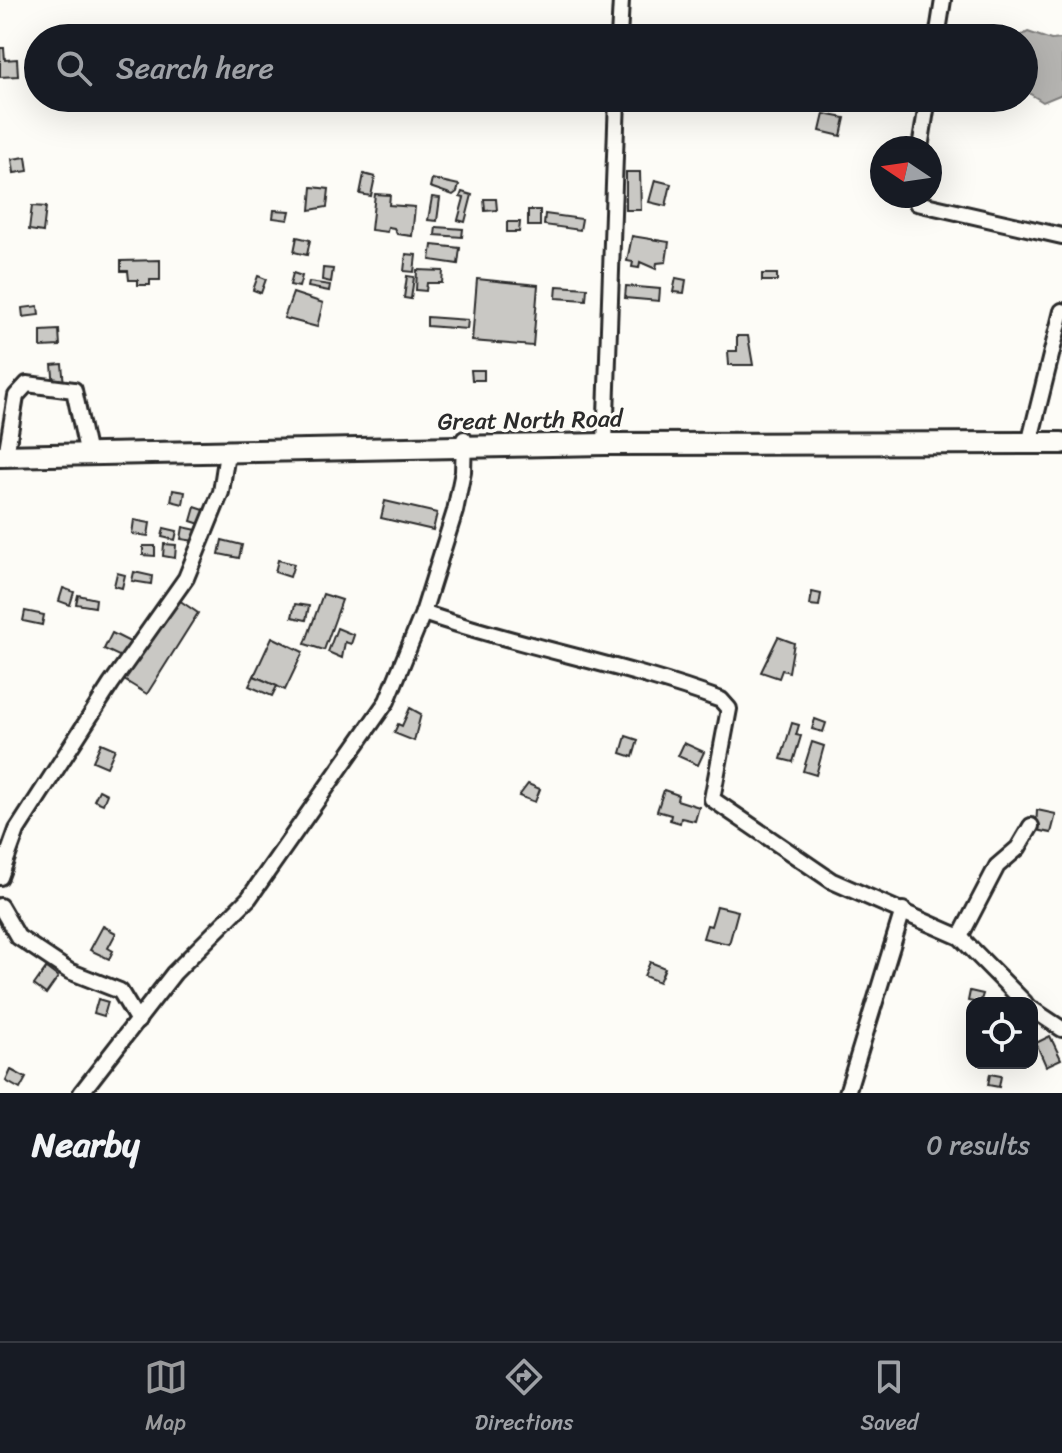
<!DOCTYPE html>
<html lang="en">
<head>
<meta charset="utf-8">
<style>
	:root { --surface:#171b24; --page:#242831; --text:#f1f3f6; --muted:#9ea1a6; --line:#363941; --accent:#98999b }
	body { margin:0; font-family:Sriracha,sans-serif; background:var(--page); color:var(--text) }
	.controls { position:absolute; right:24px; bottom:24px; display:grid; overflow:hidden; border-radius:16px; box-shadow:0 8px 32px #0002 }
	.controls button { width:72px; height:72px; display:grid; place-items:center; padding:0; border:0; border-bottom:2px solid var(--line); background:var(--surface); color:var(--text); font:40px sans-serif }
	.compass { position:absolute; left:870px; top:136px; width:72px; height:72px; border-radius:50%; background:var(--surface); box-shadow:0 8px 32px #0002; rotate:283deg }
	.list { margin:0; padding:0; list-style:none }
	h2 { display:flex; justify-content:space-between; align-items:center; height:104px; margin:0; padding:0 32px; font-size:34px }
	h2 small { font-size:26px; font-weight:400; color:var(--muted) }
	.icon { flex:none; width:44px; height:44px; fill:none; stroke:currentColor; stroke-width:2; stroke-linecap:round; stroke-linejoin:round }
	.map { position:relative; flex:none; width:1062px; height:1093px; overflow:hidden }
	.search { position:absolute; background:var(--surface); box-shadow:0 8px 32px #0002; left:24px; right:24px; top:24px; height:88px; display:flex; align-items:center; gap:20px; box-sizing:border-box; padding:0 28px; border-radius:44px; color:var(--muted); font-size:30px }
	.sheet { height:248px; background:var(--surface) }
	nav { display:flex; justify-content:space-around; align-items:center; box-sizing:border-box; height:112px; border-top:2px solid var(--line); background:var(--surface); font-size:22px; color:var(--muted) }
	nav a { display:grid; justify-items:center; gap:4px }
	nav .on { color:var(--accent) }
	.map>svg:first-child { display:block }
</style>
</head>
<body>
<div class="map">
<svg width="1062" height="1093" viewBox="0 0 1062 1093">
	<rect width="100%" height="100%" fill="#fdfcf7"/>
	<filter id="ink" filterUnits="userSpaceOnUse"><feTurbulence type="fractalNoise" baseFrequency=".0125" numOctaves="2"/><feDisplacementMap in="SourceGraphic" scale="16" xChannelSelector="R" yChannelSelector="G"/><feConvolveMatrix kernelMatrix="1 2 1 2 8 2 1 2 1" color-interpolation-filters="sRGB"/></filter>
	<g filter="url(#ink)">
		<path fill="#b5b4b1" stroke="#7e7d7b" stroke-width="2" d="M1028,32L1051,40L1062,39V94L1043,102L1024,90V38H1016Z"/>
		<g fill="#c9c8c4" stroke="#2b2b2b" stroke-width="2">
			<path d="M631,29L654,32L653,38H630Z"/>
			<path d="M0,48H4L5,60L17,59L18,76L0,77Z"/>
			<path d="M824,114L845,118L841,136L820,131Z"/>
			<path d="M26,157L28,171L14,173L12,159Z"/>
			<path d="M626,172H640L641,210H626Z"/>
			<path d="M364,174L375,177L371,196L360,194Z"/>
			<path d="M432,179L459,185L457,192L453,195L430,187Z"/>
			<path d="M655,180L671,184L666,206L649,202Z"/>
			<path d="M312,187L329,189L327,207L310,210Z"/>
			<path d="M462,192L472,195L465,222L458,220L464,198L460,197Z"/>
			<path d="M375,194L390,195L389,205L415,207L412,236L397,234L394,228L388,227L387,232L371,230Z"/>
			<path d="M432,197L440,198L437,221L428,220Z"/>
			<path d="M484,199H496L497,210L485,211Z"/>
			<path d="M32,206L46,207L43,232L29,230Z"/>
			<path d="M274,210L290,211L288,220L273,218Z"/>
			<rect x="528" y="210" width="12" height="16"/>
			<path d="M545,214L582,219L580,230L544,225Z"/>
			<path d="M507,222H520L519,232H507Z"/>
			<path d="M436,227L463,229L462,237L435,235Z"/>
			<path d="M632,236L669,242L666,262L657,263L656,269L640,262L639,268L632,267L633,262L627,261Z"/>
			<path d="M297,237L310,240L307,255L294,252Z"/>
			<path d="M432,245L460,248L458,264L430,260Z"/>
			<path d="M406,254L416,255L414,272L404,271Z"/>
			<path d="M160,260V280H150V285H138V280H129L128,271H121V261Z"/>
			<path d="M323,268L333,269L331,282L322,280Z"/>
			<path d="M417,270L443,271L442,283H427L426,291L416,290Z"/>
			<path d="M293,273L302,276L299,287L290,285Z"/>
			<rect x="762" y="274" width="15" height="7"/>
			<path d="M258,276L266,279L261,293L253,290Z"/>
			<path d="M407,276L414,277L411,299L404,298Z"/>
			<path d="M676,278L686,280L684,293L673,292Z"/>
			<path d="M477,279L538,285L533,346L472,341Z"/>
			<path d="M309,282L330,285L329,291L308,287Z"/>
			<path d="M557,286L587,288L586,300L556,298Z"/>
			<path d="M626,286L660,289L659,301L625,298Z"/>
			<path d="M293,293L323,303L317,327L284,318Z"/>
			<path d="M38,306L39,315L23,317L22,308Z"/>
			<path d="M427,317L468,320L467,329L427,326Z"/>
			<path d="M59,330L60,346L41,347V331Z"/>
			<path d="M737,336H748L753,365H729L728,351H737Z"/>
			<path d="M62,364L64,385L54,386L52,365Z"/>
			<path d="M471,370H484V380H472Z"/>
			<path d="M173,490L185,492L183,504L171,501Z"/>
			<path d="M385,501L437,513L433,530L381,518Z"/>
			<path d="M195,507L207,511L203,525L191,521Z"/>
			<path d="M134,520L150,523L148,536L132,534Z"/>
			<path d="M183,527L197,530L195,541L181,539Z"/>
			<path d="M164,528L177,531L175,540L162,537Z"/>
			<path d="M222,540L242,545L239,558L219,554Z"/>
			<path d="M164,544L176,545L175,558L163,556Z"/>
			<path d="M143,546H155V556L143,555Z"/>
			<path d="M278,560L294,564L290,577L275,572Z"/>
			<path d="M134,572L152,576L151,584L132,581Z"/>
			<path d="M117,573L125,575L122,588L114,586Z"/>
			<path d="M63,588L74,592L70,605L59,601Z"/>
			<path d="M812,592L821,594L819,606L810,605Z"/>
			<path d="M323,594L342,600L324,650L305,644Z"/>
			<path d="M78,595L96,599L95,607L76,604Z"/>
			<path d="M176,598L198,613L147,694L124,680Z"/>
			<path d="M295,604L309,606L306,620L292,617Z"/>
			<path d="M25,611L44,615L42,625L23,621Z"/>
			<path d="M337,628L354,635L351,644L345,642L342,658L328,652Z"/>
			<path d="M112,633L130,642L123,658L104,649Z"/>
			<path d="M272,637L303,652L285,690L254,676Z"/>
			<path d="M778,637L794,643L789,672L782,670L779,678L761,672Z"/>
			<path d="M254,676L277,686L272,696L249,686Z"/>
			<path d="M410,708L421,714L414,741L394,733L398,724L402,726Z"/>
			<path d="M815,719L826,723L823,732L812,729Z"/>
			<path d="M792,723L799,725L796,735L801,736L793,762L781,759Z"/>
			<path d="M626,736L638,740L633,757L621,753Z"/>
			<path d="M812,742L824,746L816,775L803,771Z"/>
			<path d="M101,743L115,749L107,767L93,761Z"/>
			<path d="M684,743L704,752L698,765L678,756Z"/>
			<path d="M528,784L540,789L535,802L519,796Z"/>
			<path d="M99,790L107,794L103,804L94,800Z"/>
			<path d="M664,790L678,795L677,800L699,807L695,821L681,818L680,823L670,820L671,815L657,811Z"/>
			<path d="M1037,810L1056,814L1051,833L1036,830Z"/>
			<path d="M717,906L738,911L729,944L703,938L707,925L711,926Z"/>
			<path d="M103,926L116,933L108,948L113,951L109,959L90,950Z"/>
			<path d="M650,962L665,968L659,982L644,976Z"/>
			<path d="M46,968L58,977L46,994L34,985Z"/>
			<path d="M970,991L983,994L980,1003L968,1001Z"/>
			<path d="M98,999L108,1002L104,1016L94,1013Z"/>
			<path d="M1050,1036L1061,1059L1046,1066L1036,1043Z"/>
			<path d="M11,1070L26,1078L20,1089L6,1081Z"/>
			<path d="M990,1074L1001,1076L999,1087L988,1085Z"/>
		</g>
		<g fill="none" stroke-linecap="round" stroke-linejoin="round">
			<g stroke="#2b2b2b" stroke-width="20">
				<g id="minor">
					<path d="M619,38L621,0"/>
					<path d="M937,38L943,0"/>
					<path d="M920,148L928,98"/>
					<path d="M915,196L917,203L1062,236"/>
					<path d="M605,444L617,98"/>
					<path d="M1029,444L1062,311"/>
					<path d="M6,456L16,396L27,384L74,390L88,455"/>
					<path d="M423,613C521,647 624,664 721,700L729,709L712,799L832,881L960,937L1025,1003"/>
					<path d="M0,877L17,830L111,684L186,578L221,492L227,453"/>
					<path d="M0,906L18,937L69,971L120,991L138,1021"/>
					<path d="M960,937L997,866L1018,848L1031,826"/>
					<path d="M1032,1009L1062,1029"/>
					<path d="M81,1093L174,973L249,898L387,701L423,613L455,511L463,472L464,439"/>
					<path d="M847,1093L903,910"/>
				</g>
			</g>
			<g stroke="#2b2b2b" stroke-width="26">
				<path id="highway" d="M0,456L605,444L1062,443"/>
			</g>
			<use href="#minor" stroke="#fdfcf7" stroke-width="14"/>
			<use href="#highway" stroke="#fdfcf7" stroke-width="20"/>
		</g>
	</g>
	<g text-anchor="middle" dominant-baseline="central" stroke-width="7" stroke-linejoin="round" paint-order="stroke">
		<g font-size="24" fill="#2b2b2b" stroke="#fdfcf7">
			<text transform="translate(530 420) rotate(-1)">Great North Road</text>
		</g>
	</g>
</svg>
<div class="controls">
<button><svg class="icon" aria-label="locate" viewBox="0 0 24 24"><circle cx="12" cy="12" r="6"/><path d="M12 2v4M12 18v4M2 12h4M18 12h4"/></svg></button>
</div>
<svg class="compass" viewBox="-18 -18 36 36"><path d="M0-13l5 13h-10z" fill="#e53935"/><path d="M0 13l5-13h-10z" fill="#9ea1a6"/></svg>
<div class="search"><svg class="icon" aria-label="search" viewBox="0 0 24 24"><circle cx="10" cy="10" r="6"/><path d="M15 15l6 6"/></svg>Search here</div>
</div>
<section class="sheet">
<h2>Nearby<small>0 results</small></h2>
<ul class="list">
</ul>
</section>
<nav>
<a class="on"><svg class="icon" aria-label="map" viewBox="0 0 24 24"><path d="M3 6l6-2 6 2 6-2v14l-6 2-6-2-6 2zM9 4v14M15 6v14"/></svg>Map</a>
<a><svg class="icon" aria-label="directions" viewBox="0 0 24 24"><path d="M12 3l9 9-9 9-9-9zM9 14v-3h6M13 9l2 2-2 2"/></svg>Directions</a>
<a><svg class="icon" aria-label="saved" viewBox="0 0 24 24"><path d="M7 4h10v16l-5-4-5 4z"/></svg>Saved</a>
</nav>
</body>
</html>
